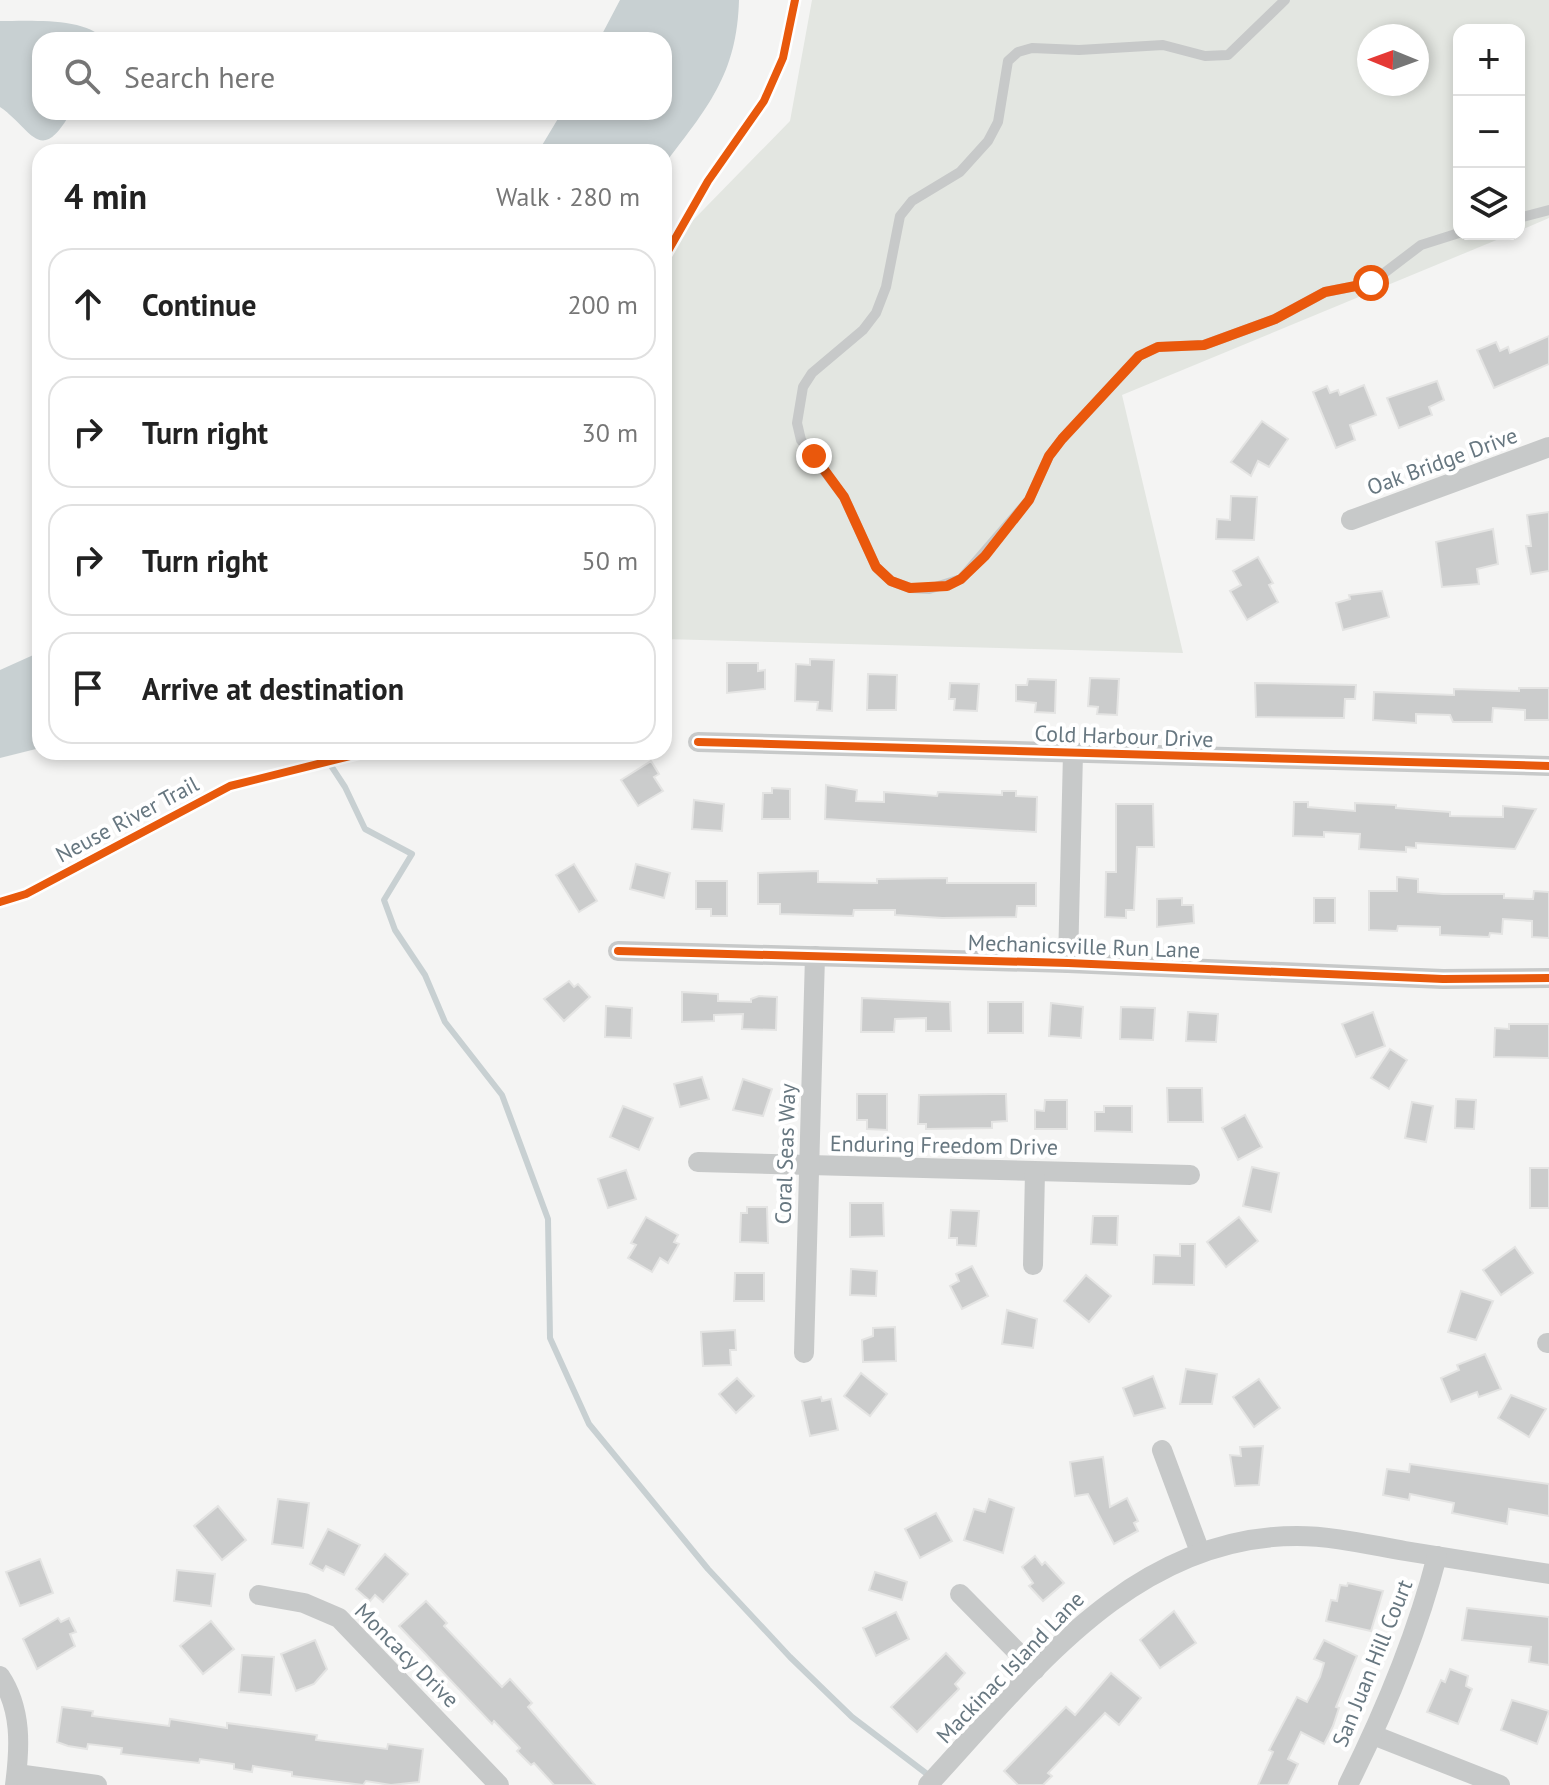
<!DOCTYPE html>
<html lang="en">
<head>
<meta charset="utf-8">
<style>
	:root { --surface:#fff; --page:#f6f6f6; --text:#222; --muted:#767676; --line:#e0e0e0 }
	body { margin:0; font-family:"PT Sans",sans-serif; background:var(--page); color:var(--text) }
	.controls { position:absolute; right:24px; top:24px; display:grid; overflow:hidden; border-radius:16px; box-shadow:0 4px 12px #0003 }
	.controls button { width:72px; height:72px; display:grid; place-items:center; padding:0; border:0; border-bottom:2px solid var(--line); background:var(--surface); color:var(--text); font:40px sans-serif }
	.compass { position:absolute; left:1357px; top:24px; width:72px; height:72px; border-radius:50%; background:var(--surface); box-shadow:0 4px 12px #0003; rotate:271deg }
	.stop { position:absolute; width:24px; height:24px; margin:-18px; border:6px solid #ea580c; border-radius:50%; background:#fff }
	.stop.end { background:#ea580c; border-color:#fff; box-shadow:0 2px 8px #0008 }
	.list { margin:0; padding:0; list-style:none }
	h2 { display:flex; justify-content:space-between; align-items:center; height:104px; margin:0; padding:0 32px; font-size:34px }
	h2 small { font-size:26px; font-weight:400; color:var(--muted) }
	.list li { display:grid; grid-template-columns:52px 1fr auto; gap:24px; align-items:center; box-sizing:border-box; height:112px; margin:0 16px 16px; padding:0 16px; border:2px solid var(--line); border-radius:24px }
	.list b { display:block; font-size:30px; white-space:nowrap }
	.list em { font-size:26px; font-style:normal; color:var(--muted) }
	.icon { flex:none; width:44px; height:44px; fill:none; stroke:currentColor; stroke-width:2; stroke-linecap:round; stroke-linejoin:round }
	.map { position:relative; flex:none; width:1549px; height:1785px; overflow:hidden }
	.search { position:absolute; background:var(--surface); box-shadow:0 4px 12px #0003; left:32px; top:32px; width:640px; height:88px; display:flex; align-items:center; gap:20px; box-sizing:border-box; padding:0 28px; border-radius:24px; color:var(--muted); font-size:30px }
	.panel { position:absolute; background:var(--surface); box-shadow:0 4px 12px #0003; left:32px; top:144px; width:640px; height:616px; border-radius:24px }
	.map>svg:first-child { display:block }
</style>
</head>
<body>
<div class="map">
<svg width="1549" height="1785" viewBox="0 0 1549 1785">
	<rect width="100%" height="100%" fill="#f4f4f3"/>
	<path fill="#e3e6e1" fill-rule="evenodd" d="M812,0H1549V218L1519,231V30H1459V234H1511L1122,395L1183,653L664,639V250L790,121ZM1369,36H1417V84H1369Z"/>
	<g fill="#c8d0d2">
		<path d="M620,0H739C737,75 707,108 664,165V152H538L562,112H664V40H599Z"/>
		<path d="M0,21C27,21 88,17 104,40H40V112H71C40,167 32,129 0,107Z"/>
		<path d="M40,652V748L0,758V670Z"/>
	</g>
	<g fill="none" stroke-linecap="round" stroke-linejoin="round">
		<path stroke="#c8d0d2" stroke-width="6" d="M322,752L345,787L365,829L412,854L384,900L395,930L425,975L445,1022L502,1095L548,1219L550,1338L589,1424L708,1569L790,1657L852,1717L931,1777"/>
	</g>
	<g fill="#cbcccc" stroke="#e4e4e3" stroke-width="2">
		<path d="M1549,336V364L1494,388L1477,350L1496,342L1500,351L1508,347L1510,353Z"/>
		<path d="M1437,381L1444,400L1429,407L1432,415L1399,428L1387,398Z"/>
		<path d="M1364,385L1376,415L1350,425L1355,440L1336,448L1313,392L1327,386L1330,393L1338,390L1340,395Z"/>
		<path d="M1262,421L1288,439L1269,467L1258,461L1251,476L1231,462Z"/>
		<path d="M1231,496L1257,497L1254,540L1216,539L1217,519L1230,520Z"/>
		<path d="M1549,512V571L1531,574L1526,546H1531L1527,515Z"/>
		<path d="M1493,529L1498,564L1477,569L1479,584L1442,587L1436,542Z"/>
		<path d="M1258,557L1273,583L1269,585L1278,602L1247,620L1230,591L1241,585L1233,571Z"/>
		<path d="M1382,591L1389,617L1343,630L1336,603L1350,599L1349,595Z"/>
		<path d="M810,659L834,660L832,711L817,710L818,702L795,701L796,664L810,665Z"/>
		<path d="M727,663H758V671L765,670V689L727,693Z"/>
		<path d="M868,674L897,675L896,710H867Z"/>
		<path d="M1090,678L1119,679L1117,715L1097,714L1098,707L1088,706Z"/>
		<path d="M1028,679L1056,680L1055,713L1035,712L1036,703L1016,701V685H1027Z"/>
		<path d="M950,683L979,684L977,711L954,710L955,699H949Z"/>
		<path d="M1255,683L1356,685L1355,699H1345L1344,718L1256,717Z"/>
		<path d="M1519,688H1549V720H1525V710L1493,708L1492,722H1453L1450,715L1416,714V723L1373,720L1374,692L1454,695V689L1519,691Z"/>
		<path d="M651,761L659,774L654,777L663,791L638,806L621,780Z"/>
		<path d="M826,785L857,790L856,801L884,802V792L937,796L938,792L1002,795V791H1016V796L1037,797L1036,832L825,819Z"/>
		<path d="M772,788L790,789V819H762L763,793H772Z"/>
		<path d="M694,800L724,804L722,831L692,829Z"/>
		<path d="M1294,802H1308V807L1355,811V803L1396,805V808L1450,812V816L1503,817V806L1536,809L1515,849L1416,843V848L1406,847V852L1359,849L1360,834L1324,832V837L1293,836Z"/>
		<path d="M1116,804H1153L1154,847H1137L1134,910H1126V918L1105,917L1106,872H1116Z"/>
		<path d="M574,864L597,901L579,912L556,875Z"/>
		<path d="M636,864L670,873L664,898L630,889Z"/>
		<path d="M818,871V882L877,883V879L947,878V883H1036V906H1017L1016,917L942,918L895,915V910H854L853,916L780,914V904H758V873Z"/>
		<path d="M1397,877L1418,879V892L1443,894H1504V898L1533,899L1534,891L1549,892V938L1532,937V921L1503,919L1502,934L1490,933L1489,937L1440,935V927L1398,926L1397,931L1369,930V891H1397Z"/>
		<path d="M696,881H727V916H711V909H696Z"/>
		<path d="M1182,898V905H1193L1194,923L1157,927V899Z"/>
		<rect x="1314" y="898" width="21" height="25"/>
		<path d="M569,981L574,987L578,984L590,997L564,1021L544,999Z"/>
		<path d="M682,992L718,994V1001L751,1002V999L759,996L777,997L776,1030L742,1029L743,1014L714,1015V1021L682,1022Z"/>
		<path d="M862,998L950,1002L951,1031H926V1018L895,1019L894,1032H861Z"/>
		<rect x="988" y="1002" width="35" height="31"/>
		<path d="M1051,1003L1083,1007L1081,1038L1049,1036Z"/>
		<path d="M606,1006L632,1008L631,1038L605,1037Z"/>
		<path d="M1121,1007L1155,1008L1153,1040L1120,1039Z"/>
		<path d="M1188,1012L1218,1014L1216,1042L1186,1041Z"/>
		<path d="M1373,1012L1385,1046L1356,1057L1342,1024Z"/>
		<path d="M1509,1024H1549V1058L1494,1057L1495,1028L1509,1029Z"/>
		<path d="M1390,1049L1407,1060L1389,1089L1371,1078Z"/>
		<path d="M702,1077L709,1099L680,1107L674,1084Z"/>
		<path d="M743,1079L772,1089L763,1116L733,1110Z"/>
		<path d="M1167,1088H1202L1203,1122H1168Z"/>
		<path d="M857,1094H887V1130L867,1129V1120H857Z"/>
		<path d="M990,1094H1006L1007,1121L992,1122V1128L926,1129V1124H918L919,1095Z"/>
		<path d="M1456,1099L1476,1100L1474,1129L1455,1128Z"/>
		<path d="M1045,1100H1067V1129H1035V1110L1044,1111Z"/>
		<path d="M1412,1102L1433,1106L1426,1142L1405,1138Z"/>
		<path d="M623,1106L653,1118L639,1150L610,1137Z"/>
		<path d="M1104,1106H1132V1132L1095,1131V1112H1104Z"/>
		<path d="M1245,1115L1262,1147L1238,1160L1222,1128Z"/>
		<path d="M1252,1167L1279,1173L1271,1212L1243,1206Z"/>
		<rect x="1530" y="1168" width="19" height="40"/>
		<path d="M626,1170L636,1199L608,1208L598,1179Z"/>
		<path d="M850,1203H883L884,1236L850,1237Z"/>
		<path d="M747,1207H767L768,1243L740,1242L741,1213H747Z"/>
		<path d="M951,1210L979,1211L976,1246L957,1245V1238H949Z"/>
		<path d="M1093,1216H1118L1117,1245L1091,1244Z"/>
		<path d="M646,1217L678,1235L674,1242L679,1244L668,1263L660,1258L652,1272L628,1258L636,1245L631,1243Z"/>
		<path d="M1239,1217L1258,1241L1226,1267L1207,1242Z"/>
		<path d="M1180,1244H1195L1194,1285L1153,1284L1154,1255L1180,1256Z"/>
		<path d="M1515,1247L1533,1273L1501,1295L1483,1270Z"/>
		<path d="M972,1266L988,1296L962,1309L950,1286L959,1281L956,1274Z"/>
		<path d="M851,1269L877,1271L876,1296L850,1295Z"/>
		<path d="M735,1273H764V1301H734Z"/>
		<path d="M1086,1275L1111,1296L1089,1322L1064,1301Z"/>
		<path d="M1461,1291L1493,1301L1476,1340L1448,1332Z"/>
		<path d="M1007,1310L1037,1319L1033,1348L1002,1344Z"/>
		<path d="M895,1327L896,1361L863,1362L862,1340L873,1336V1328Z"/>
		<path d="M735,1330L736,1350H730L731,1365L703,1366L701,1332Z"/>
		<path d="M1485,1354L1501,1389L1479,1397L1477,1392L1451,1402L1441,1378L1459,1370L1457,1365Z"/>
		<path d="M1186,1369L1217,1374L1212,1404H1180Z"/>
		<path d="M861,1373L887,1394L870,1416L844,1396Z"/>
		<path d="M1153,1376L1165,1408L1134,1416L1123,1388Z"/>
		<path d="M737,1378L754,1396L736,1413L719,1394Z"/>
		<path d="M1259,1379L1280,1408L1254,1427L1233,1397Z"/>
		<path d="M1511,1395L1546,1409L1529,1437L1498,1418Z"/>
		<path d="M821,1397L822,1401L831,1399L838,1430L810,1436L802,1401Z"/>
		<path d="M1263,1446L1259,1485L1235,1486L1230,1455L1241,1456L1240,1447Z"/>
		<path d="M1103,1457L1110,1507L1127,1498L1138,1521L1134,1523L1138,1531L1114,1544L1088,1494L1075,1496L1070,1462Z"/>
		<path d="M1410,1464L1549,1484V1516L1509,1509L1507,1524L1452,1513L1454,1503L1410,1494L1409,1500L1383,1495L1387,1469L1409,1472Z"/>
		<path d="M278,1499L309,1503L303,1548L272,1544Z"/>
		<path d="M989,1499L1014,1508L1003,1553L964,1540L974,1509L985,1512Z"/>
		<path d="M218,1506L246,1540L222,1560L194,1526Z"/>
		<path d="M936,1513L952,1541L920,1558L905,1529Z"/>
		<path d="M328,1529L360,1545L344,1575L326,1566L323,1571L310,1564Z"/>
		<path d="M385,1554L408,1574L383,1602L375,1595L370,1601L356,1589Z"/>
		<path d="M1035,1556L1042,1565L1045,1562L1064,1583L1043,1601L1029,1586L1033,1583L1022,1567Z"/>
		<path d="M40,1559L53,1593L20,1606L6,1572Z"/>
		<path d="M177,1570L215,1574L211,1606L174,1601Z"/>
		<path d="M875,1572L907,1582L902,1600L869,1590Z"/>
		<path d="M1348,1583L1383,1591L1371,1631L1326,1621L1331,1600L1337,1601L1340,1585L1347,1586Z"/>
		<path d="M426,1601L447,1623L444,1626L502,1687L510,1679L532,1703L528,1707L595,1785H554L534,1763L531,1765L517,1751L520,1748L494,1721L492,1724L399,1626Z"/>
		<path d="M1467,1608L1549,1617V1665L1529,1662L1531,1647L1462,1640Z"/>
		<path d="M1174,1611L1196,1643L1160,1668L1140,1640Z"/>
		<path d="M896,1612L909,1639L876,1656L863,1628Z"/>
		<path d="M58,1618L61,1622L69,1618L76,1632L70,1634L75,1646L37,1669L23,1639Z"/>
		<path d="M211,1621L234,1649L203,1674L180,1646Z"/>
		<path d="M315,1640L327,1669L314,1684L296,1691L281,1654Z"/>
		<path d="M1324,1640L1357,1656L1336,1707L1339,1708L1333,1726L1324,1744L1301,1732L1288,1759L1298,1764L1288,1785H1258L1273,1752L1269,1750L1297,1697L1307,1702L1320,1677L1324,1663L1314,1659Z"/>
		<path d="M946,1653L965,1673L955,1684L959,1689L917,1732L891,1707Z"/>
		<path d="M242,1655L274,1657L271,1695L239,1692Z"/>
		<path d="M1450,1669L1468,1676L1466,1686L1472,1689L1458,1724L1427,1712L1441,1680L1445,1682Z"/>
		<path d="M1111,1673L1141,1698L1119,1725L1105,1713L1048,1773L1052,1776L1043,1785H1018L1004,1771L1066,1707L1075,1715Z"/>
		<path d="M1512,1700L1549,1711L1537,1744L1501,1730Z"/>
		<path d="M62,1707L93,1711L92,1716L169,1726L170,1719L227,1728V1723L317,1735L316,1740L387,1749L388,1744L423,1749L419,1782L391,1785L366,1781L363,1785L292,1776V1772L253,1766L252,1772L234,1769V1764L200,1759L199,1763L121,1754L122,1748L88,1744L87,1749L68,1746L57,1742Z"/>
	</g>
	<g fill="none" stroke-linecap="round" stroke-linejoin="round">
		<g stroke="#c7c9c9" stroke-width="10">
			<path d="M1285,0L1228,55L1205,56L1163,45L1079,50L1032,48L1018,52L1008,61L998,122L988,141L960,172L912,201L900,216L886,287L876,313L863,330L812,373L803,387L797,423L801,440L844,497L876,567L891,581L910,588L929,589L961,579L1029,500L1049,456L1062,439L1139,356L1158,347L1204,345L1275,319L1325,292L1371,283L1421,245L1459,233"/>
			<path d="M1519,218L1549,210"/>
		</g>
		<g stroke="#c7c9c9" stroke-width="20">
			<path d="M1351,520L1549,447"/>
			<path d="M698,742L1549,766"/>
			<path d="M618,951L1068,963L1443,979L1549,978"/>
			<path d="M1068,963L1073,753"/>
			<path d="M698,1162L1190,1175"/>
			<path d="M1033,1265L1035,1172"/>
			<path d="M1547,1343H1549"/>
			<path d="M804,1353L815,956"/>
			<path d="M1162,1450L1200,1552"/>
			<path d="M960,1594L1035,1670"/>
			<path d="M259,1595L304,1603L339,1618L499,1785"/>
			<path d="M0,1676C22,1709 20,1747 15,1785"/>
			<path d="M1373,1735L1500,1785"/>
			<path d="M17,1774L97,1785"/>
			<path d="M928,1785C1030,1675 1132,1536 1297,1536C1334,1536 1370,1545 1405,1551C1453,1559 1501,1566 1549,1574"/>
			<path d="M1348,1785C1384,1713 1417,1634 1437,1556"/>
		</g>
		<g stroke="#fff" stroke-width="13">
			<g id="cycleway">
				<path d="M664,258L708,181L764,101L783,58L795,0"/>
				<path d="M698,742L1549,766"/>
				<path d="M0,902L26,894L230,786L366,752"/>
				<path d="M618,951L1068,963L1443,979L1549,978"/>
			</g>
		</g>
		<use href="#cycleway" stroke="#e8590c" stroke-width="8"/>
	</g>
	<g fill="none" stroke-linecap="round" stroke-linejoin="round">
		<path stroke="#ea580c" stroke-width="10" d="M814,456L844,497L876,567L891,581L910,588L947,586L961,579L985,556L1029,500L1049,456L1062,439L1139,356L1158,347L1204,345L1275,319L1325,292L1371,283"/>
	</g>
	<g text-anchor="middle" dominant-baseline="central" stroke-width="8" stroke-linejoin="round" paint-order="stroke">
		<g font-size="22" fill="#677780" stroke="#fff">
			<text transform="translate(1442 461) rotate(-20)">Oak Bridge Drive</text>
			<text transform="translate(1124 736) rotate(2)">Cold Harbour Drive</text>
			<text transform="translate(127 819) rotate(-28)">Neuse River Trail</text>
			<text transform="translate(1084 946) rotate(2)">Mechanicsville Run Lane</text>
			<text transform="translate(944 1145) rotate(1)">Enduring Freedom Drive</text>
			<text transform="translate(785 1154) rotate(-88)">Coral Seas Way</text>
			<text transform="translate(407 1655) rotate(45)">Moncacy Drive</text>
			<text transform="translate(1372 1663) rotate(-68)">San Juan Hill Court</text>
			<text transform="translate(1010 1667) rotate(-46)">Mackinac Island Lane</text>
		</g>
	</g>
</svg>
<div class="controls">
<button>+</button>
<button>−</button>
<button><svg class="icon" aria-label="layers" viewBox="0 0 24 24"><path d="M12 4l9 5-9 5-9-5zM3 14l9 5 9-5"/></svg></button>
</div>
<svg class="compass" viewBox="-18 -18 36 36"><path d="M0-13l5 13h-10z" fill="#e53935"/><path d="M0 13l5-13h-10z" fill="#767676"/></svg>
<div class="stop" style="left:1371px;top:283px"></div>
<div class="stop end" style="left:814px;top:456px"></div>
<div class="search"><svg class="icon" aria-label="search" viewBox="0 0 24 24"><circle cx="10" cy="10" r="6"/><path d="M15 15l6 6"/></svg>Search here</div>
<section class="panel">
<h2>4 min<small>Walk · 280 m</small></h2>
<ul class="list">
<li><svg class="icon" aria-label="ahead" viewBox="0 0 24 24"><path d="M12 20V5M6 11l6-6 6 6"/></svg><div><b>Continue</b></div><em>200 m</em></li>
<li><svg class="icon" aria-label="right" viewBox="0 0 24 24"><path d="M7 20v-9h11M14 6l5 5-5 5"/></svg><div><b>Turn right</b></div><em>30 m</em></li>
<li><svg class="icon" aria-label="right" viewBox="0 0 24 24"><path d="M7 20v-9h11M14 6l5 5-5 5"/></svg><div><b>Turn right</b></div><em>50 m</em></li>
<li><svg class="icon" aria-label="arrive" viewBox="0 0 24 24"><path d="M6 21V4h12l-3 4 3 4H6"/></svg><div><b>Arrive at destination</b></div></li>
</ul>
</section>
</div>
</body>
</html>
